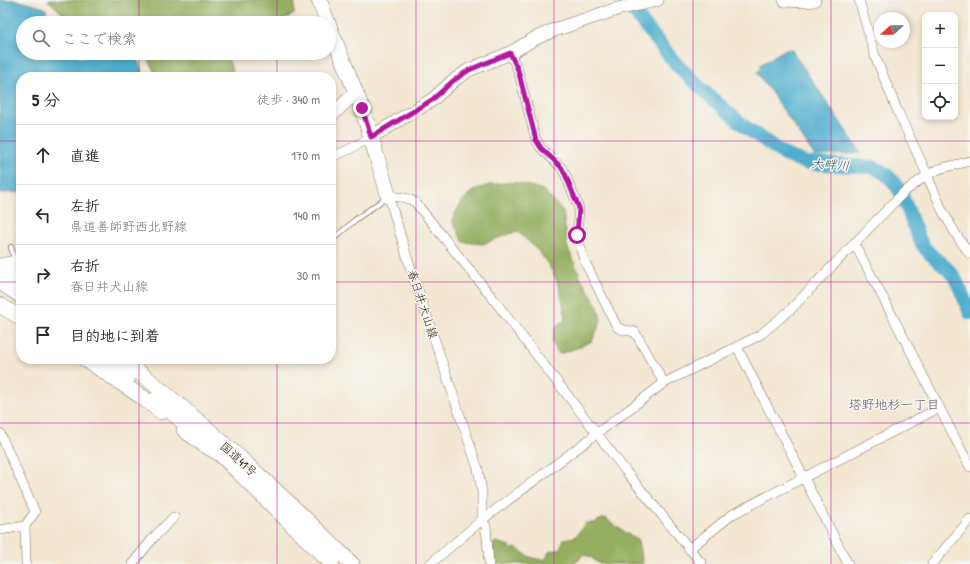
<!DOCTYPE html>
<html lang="ja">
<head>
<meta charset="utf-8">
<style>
	:root { --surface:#fff; --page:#f2f2f3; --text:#2b2b33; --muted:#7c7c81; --line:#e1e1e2 }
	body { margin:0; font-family:"Patrick Hand","Klee One",sans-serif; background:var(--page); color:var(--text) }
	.controls { position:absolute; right:12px; top:12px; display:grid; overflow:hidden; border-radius:8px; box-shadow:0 2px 6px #0003 }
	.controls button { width:36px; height:36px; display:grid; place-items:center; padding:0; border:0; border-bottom:1px solid var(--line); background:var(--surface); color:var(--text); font:20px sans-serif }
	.compass { position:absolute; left:874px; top:12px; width:36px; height:36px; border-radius:50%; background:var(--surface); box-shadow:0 2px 6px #0003; rotate:249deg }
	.stop { position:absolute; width:12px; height:12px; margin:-9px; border:3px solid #b5179e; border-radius:50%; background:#fff }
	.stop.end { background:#b5179e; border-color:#fff; box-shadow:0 1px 4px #0008 }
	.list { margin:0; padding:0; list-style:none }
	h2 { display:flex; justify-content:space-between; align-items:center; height:52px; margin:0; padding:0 16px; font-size:17px }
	h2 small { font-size:13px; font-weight:400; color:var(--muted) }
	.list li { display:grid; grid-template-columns:26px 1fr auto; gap:12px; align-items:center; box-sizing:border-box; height:60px; padding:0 16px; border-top:1px solid var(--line) }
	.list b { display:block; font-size:15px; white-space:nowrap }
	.list p { margin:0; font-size:13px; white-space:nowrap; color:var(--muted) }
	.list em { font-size:13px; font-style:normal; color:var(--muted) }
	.icon { flex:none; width:22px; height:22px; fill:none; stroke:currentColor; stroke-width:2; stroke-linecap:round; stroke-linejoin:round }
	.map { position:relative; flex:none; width:970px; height:564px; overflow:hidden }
	.search { position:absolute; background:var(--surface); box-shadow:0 2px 6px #0003; left:16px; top:16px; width:320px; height:44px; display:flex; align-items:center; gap:10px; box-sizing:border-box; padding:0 14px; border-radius:22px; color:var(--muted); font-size:15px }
	.panel { position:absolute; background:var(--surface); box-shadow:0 2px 6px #0003; left:16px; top:72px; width:320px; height:292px; border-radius:16px }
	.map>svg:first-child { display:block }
</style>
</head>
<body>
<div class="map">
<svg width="970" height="564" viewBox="0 0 970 564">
	<rect width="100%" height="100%" fill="#f6f6f2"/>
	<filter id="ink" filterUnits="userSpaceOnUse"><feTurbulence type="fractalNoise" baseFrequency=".025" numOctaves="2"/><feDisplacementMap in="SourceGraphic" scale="8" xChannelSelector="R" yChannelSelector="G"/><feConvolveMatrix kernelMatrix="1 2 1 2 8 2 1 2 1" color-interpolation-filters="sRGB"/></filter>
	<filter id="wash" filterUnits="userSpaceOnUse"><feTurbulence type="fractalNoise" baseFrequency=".012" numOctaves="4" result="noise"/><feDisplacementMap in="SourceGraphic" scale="16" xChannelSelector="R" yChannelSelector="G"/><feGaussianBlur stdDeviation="0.9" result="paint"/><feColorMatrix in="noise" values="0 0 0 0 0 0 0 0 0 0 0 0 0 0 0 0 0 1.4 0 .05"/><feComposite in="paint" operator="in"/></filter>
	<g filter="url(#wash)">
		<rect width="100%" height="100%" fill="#f3e7d2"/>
		<g fill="#95af60" stroke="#686c3f">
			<path d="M48,0H295L294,14L276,23H65L62,13Z"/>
			<path d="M145,53H228L227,56L235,77H166L156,75Z"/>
			<path d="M515,182L543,190L563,211L567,246L581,278L598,307L601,321L592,341L577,348L559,354L552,342L556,326L565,320C564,298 557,275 543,257C536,247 525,239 517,231L483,244L463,242L452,220C456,212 463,197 472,192C484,184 502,183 515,182Z"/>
			<path d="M605,518L627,534L637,538L643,564H599L592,558L583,554L578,561L569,564H495L492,545L496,542L509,546L512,550L516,548C526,555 534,561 546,559L549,552L560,549L564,539L575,537L586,523H593Z"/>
		</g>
		<g fill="#4faecd" stroke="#456c76">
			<path d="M0,0H16L45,8L52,23H23V53H73L81,58L93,53H102L137,60L145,77H21V192L0,193Z"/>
			<path d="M791,49L861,153L815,156L757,72L762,68L760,65L784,50Z"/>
		</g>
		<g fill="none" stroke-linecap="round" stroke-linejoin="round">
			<path stroke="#4faecd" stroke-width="14" d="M624,0L677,65L707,94L748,129L785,155L806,163L872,167C905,177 907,218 922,244C930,257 943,263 952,274C959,282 965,303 970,313"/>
		</g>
	</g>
	<g filter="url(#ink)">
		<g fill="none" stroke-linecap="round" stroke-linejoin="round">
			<g stroke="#7b6c5d" stroke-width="6">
				<g id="service">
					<path d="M331,241L355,220L384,199L388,197"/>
					<path d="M11,247L14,260"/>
				</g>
			</g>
			<g stroke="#7b6c5d" stroke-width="10">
				<g id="minor">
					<path d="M859,0L875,56L898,112L925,170L942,210L957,236L970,254"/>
					<path d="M510,53L518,70L536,140L541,148L561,167L565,174L579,208L577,235L584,260L617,327L620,329L635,332L664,383"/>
					<path d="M331,157L348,150L371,137"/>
					<path d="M854,243C894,317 931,392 970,467"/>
					<path d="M737,347L848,564"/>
					<path d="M0,433L35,512L25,526"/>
					<path d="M0,530L25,526L26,564"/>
					<path d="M689,549L733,514L939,408"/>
					<path d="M132,564L155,536L174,517"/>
					<path d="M430,564L482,520V492L478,469L408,260L389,197C398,196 407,197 415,202L491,296L628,474L702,564"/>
					<path d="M489,564L486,526L482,520L664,383L760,335L790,310L904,192L927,175L939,169L970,161"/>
					<path d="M932,564L970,519"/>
				</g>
			</g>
			<g stroke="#7b6c5d" stroke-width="14">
				<g id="secondary">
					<path d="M785,0L806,1L814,0"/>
					<path d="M331,116L356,92"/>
					<path d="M371,137L432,100L453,81L469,70L510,53L534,39L554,30L617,9L657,0"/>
					<path d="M0,265L21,261"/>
				</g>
			</g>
			<g stroke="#7b6c5d" stroke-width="16">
				<g id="primary">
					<path d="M319,0L328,23"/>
					<path d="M329,26L362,108L389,197"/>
				</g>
			</g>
			<g stroke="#7b6c5d" stroke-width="16">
				<g id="trunk">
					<path d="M0,268L21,282"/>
					<path d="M0,282L21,296"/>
					<path d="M0,305L21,318"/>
					<path d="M85,359L142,397L161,412"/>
					<path d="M105,359L128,377"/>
					<path d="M122,359C202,420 280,493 352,564"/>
					<path d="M156,399L196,433"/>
					<path d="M184,430L203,444L220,454"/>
					<path d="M220,454L332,564"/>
				</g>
			</g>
			<use href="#service" stroke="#fff" stroke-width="4.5"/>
			<use href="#minor" stroke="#fff" stroke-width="9"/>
			<use href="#secondary" stroke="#fff" stroke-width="13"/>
			<use href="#primary" stroke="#fff" stroke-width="15"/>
			<use href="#trunk" stroke="#fff" stroke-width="15"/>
		</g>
	</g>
	<g fill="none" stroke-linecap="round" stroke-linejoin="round" filter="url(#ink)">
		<path stroke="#b5179e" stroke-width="5" d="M362,108L371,137L432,100L453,81L469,70L510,53L518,70L536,140L541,148L561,167L565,174L579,208L577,235"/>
	</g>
	<path fill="none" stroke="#b5179e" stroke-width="1" stroke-opacity="0.55" d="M139,0V23M277,0V23M416,0V564M554,0V564M693,0V564M831,0V564M139,53V77M277,53V77M0,141H21M331,141H970M0,282H21M331,282H970M139,359V564M277,359V564M0,423H970"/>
	<g text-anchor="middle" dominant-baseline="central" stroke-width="3" stroke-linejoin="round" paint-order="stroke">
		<g font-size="12" fill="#3b2a1e" stroke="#f6f6f2">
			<text transform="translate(423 304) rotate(72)">春日井犬山線</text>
			<text transform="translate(239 459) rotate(42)">国道41号</text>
		</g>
		<g font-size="13" font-style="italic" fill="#42585b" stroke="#f6f6f2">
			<text transform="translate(830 164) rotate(4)">大畔川</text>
		</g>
		<g font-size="13" fill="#6c5c68" stroke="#f6f6f2">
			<text x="894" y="404">塔野地杉一丁目</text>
		</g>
	</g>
</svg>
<div class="controls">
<button>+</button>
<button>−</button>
<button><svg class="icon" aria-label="locate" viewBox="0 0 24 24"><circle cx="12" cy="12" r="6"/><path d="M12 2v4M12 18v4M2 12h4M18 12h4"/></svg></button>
</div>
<svg class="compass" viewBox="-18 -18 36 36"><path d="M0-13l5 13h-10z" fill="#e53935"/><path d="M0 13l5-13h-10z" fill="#7c7c81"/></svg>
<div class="stop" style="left:577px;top:235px"></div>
<div class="stop end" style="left:362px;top:108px"></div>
<div class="search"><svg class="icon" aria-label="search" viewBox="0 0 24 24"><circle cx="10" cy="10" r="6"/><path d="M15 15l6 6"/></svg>ここで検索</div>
<section class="panel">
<h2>5 分<small>徒歩 · 340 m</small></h2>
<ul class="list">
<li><svg class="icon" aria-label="ahead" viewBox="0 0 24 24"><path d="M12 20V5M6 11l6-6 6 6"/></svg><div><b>直進</b></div><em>170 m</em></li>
<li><svg class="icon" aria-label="left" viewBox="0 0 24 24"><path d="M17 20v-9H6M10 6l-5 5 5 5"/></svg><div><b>左折</b><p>県道善師野西北野線</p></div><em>140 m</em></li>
<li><svg class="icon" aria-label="right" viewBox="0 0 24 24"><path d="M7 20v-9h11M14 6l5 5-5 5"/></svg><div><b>右折</b><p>春日井犬山線</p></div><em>30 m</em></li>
<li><svg class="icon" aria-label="arrive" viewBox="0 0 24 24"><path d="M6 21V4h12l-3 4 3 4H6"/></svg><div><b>目的地に到着</b></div></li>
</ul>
</section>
</div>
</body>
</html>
